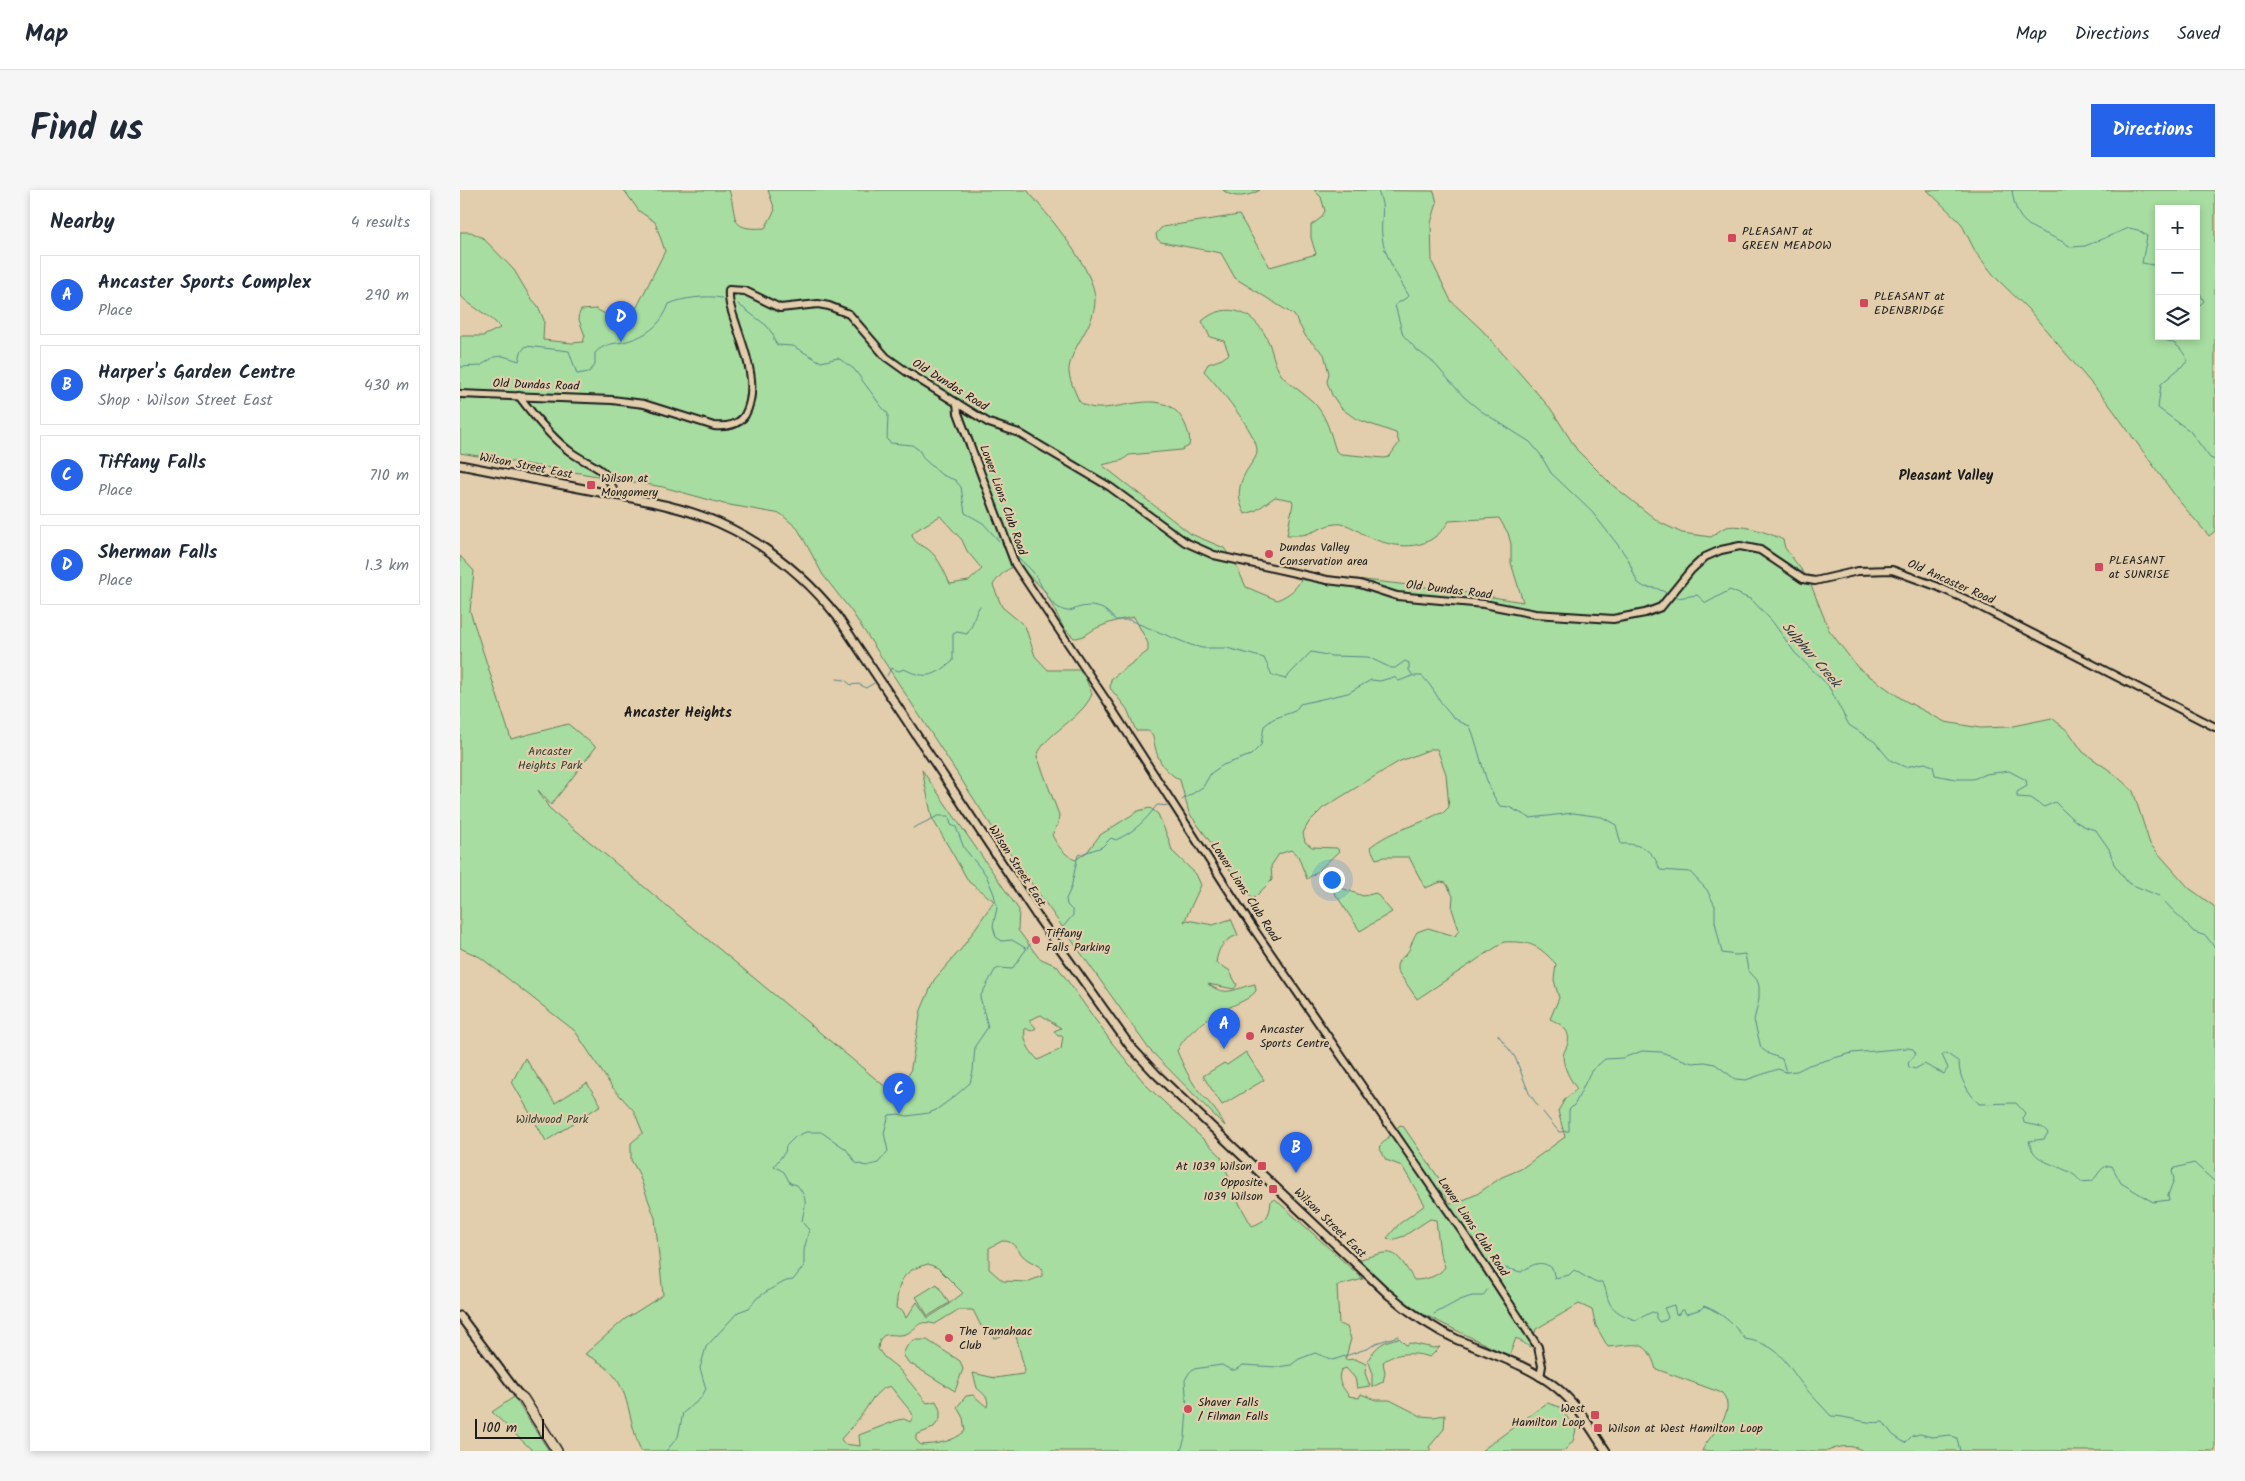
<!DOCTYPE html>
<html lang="en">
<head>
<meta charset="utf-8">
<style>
	:root { --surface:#fff; --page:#f6f6f7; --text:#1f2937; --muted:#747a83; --line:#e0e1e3; --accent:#2563eb }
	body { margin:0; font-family:Kalam,sans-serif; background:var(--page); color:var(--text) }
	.controls { position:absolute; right:15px; top:15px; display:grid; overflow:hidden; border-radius:0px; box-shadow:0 2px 8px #0003 }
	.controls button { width:45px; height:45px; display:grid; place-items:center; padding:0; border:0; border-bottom:1px solid var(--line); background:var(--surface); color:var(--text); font:25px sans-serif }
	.scale { position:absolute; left:15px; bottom:12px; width:69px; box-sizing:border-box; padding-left:5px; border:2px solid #1c1c1c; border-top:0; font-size:14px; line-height:18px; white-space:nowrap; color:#1c1c1c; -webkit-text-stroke:4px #e2ceac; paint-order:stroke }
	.you { position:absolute; left:871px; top:689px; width:18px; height:18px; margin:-12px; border:4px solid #fff; border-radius:50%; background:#1a73e8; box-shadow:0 0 0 8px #1a73e833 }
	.badge { display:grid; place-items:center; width:32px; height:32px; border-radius:50%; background:var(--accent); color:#fff; font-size:16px; font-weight:700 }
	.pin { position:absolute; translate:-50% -41px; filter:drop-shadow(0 1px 2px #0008) }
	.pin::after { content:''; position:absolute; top:26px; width:18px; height:15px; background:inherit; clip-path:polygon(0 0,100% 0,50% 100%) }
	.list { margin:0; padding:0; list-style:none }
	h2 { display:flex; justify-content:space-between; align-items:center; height:65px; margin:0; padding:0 20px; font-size:21px }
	h2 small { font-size:16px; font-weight:400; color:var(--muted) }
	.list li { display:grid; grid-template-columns:32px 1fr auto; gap:15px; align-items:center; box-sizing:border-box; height:80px; margin:0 10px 10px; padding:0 10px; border:1px solid var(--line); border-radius:0px }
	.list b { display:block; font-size:19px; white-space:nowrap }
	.list p { margin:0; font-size:16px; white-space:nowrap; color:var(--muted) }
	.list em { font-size:16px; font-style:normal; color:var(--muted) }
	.icon { flex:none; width:28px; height:28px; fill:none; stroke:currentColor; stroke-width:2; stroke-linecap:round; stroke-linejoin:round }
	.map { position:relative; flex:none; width:1755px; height:1261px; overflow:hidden; border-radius:0px }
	header { display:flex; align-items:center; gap:30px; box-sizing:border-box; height:70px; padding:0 25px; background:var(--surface); border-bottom:1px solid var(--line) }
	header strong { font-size:24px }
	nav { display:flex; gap:28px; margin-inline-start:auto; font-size:18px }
	.intro { display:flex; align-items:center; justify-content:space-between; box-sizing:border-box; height:120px; padding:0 30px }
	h1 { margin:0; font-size:35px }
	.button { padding:12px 22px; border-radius:0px; background:var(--accent); color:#fff; font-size:18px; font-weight:700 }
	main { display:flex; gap:30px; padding:0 30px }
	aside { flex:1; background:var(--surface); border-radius:0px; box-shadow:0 2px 8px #0003 }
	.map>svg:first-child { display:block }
</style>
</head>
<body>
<header>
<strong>Map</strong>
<nav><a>Map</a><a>Directions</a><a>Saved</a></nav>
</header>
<div class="intro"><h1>Find us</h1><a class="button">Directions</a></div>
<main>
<aside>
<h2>Nearby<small>4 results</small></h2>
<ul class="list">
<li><span class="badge">A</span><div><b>Ancaster Sports Complex</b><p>Place</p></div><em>290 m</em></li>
<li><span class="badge">B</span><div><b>Harper's Garden Centre</b><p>Shop · Wilson Street East</p></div><em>430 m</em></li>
<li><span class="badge">C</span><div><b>Tiffany Falls</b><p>Place</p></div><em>710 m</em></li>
<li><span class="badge">D</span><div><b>Sherman Falls</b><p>Place</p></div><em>1.3 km</em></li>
</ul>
</aside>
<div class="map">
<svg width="1755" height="1261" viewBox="0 0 1755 1261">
	<rect width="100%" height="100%" fill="#e2ceac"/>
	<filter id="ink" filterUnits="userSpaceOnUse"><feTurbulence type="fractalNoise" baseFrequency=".02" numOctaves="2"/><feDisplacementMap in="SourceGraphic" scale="10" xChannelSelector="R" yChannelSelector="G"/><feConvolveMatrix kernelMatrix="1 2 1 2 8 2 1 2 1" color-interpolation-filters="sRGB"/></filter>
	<g filter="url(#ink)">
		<g fill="#a7dda1" stroke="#627c5e" fill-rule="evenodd">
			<path d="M164,0H269C278,27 267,41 305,38L315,20L308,0H567C586,23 636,80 635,110C635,136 613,153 609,178C608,188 615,201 619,211C644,235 703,186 725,234C728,242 731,247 729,256L721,260L669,265L663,270L642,275L731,344L764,358L776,375L786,397L817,410C831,404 838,398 844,383L983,399L1063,412L1051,373V354L1048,343L1039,328L989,331C971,361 941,360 911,348C899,343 889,332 875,334C864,335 854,343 842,345C837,345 832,345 827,345L833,313L832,310L815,307L795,321L785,324C775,305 779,291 791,274C794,270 797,266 797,261C798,244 756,194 744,181L748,174L762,169L769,164L764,151L750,147L742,131C768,109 797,123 809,153C813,164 815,178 824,188C832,196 842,202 851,210C866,223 870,242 876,261L881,264L924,268L929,267L939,253L936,243L896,229L881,218L872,205L867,192L869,183L864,164L846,147L834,125L775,88L761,63L701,52L697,49L696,44L702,37L779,25L810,77L856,64L851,48V35L861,28L865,21L861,7L854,0L974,1L977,13L971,33L972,72L991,111L1022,140L1091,219L1117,260L1151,294L1199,332L1222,343L1251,347C1255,344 1260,340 1264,338C1277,332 1311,343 1323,350L1325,358L1349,390L1369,440L1398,478L1442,509L1485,532L1520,538L1548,537L1592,528L1609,542L1623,562L1652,582L1673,601L1690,654L1729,698L1755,717V1261H1403C1392,1254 1379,1256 1368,1261H1242C1249,1244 1279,1223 1262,1203L1196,1179C1186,1147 1178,1155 1148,1157L1136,1136L1132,1120L1119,1114L1076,1139L1070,1157L1056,1148L1049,1166L963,1124L940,1108L898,1070C934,1059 934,1057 954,1090C965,1090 978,1087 985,1077L980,1063L976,1030L970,1029L944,1046L932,1050L927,1048L939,1034L965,1015L942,976L926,970L919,957L940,935L943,936L978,987L988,1012L994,1014L1017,1004L1042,987L1061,979L1105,947L1098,921L1105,909L1117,899C1110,889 1104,879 1103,867C1103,861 1108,857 1108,852C1111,840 1099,833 1090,829L1099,808L1094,790L1096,774C1078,755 1071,751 1044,752L957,809L937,780C936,768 944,769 949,760C951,756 953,748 957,742L968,738L995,746L999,740L992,719L993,706L986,693L981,692L965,698L949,667H924L916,669L910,657C928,643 941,640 961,632C969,629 975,624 983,623L989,617L986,584L977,559H971L938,572L863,618L849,632L843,643L845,652L852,657L877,658L879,661L858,681L847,689L838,666L831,660L819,664L811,676L812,690L793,709L770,680L760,672L751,653L729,623L720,590C706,582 698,572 695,556C693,548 694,547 689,541H676L667,519L650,498L651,489L688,461V453L674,427C662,429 650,432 639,437C629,441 625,448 614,448L603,437L585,401L559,376C548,376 539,386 533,395L542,417L565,436L575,466L588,480H619L625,487L632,504C622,529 585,543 577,566L599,625L598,634L592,645C598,657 604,664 615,670L627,662L640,645L678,621L690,618L698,624L709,650L712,661L736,684L741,695L724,732L727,730L753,735L771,729L778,745C763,750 758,758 756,773L769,780L777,795L774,799L748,794C768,808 774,798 795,794L796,801C788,810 780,812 770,817C749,828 727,840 717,861C723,875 729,888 738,900C748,912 758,921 765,936L689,859L540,649L392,422L363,385L338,339L321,324L264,314L203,297L0,263V146H23L40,138C34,127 10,117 0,105V42H11L23,48L54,80L70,107L78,116L84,130L83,150L112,153L123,152L125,146L118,127L121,120L136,119L155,129H164L177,117L205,61L195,32L179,21ZM480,326L502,350L507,361L522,379L509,391L490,394C485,383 479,368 469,360C461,354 454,354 452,344L455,341Z"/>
			<path d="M763,0H800C788,7 773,9 763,0Z"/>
			<path d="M1467,0H1755V341L1749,346L1719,311L1648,213L1568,119L1537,89L1516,63L1501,33ZM1699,19H1736V146H1699Z"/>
			<path d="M0,366L14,381L10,421L51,549L108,534L136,557L91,615L78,600L89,618L428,899L450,883L461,820L474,790L502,758L534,711L509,692L472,628L462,580L559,720L558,740L579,768L597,776L652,853L687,896L760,965L780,1015L792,1036C806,1031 810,1026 811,1011L815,1009L903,1089L877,1096L879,1134L887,1137L891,1149L885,1170L895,1169L906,1174L905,1183L910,1196L897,1198L895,1188L886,1178L881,1180C876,1191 883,1197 889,1206L899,1208L901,1204L916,1210H930L961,1226L973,1227L985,1225L984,1239L969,1257L971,1261H181C163,1218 174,1188 125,1164L165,1129L203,1105L195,1028L178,982L171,970V953L183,943L174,921L152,897L115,841L20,767L0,758ZM581,825L601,838L594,841L598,846H603L601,859L578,870C569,860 563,852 565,838L571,841L576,838L569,830ZM542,1051C556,1050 557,1063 568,1070C573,1073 578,1075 582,1079V1086L567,1092L543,1091L529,1079V1058ZM468,1074L478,1078L503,1103L485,1117L468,1128L457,1112L446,1128L443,1121L436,1118C439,1091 441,1081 468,1074ZM498,1120H513L521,1136L535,1148L555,1142L565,1181L563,1184L535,1188L513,1183L517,1198C523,1204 530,1207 527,1217L513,1205L506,1206L497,1217L503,1228L505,1241C493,1252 477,1254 461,1255L456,1250V1245L473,1238L480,1229V1220L476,1211L467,1213L438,1178L424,1167L418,1159C420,1135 435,1150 448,1143C461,1135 457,1130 475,1134ZM430,1196L452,1223L453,1227L450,1232L444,1229L438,1230L399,1245L400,1256L384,1254L381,1249C387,1242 394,1235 400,1227C409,1216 414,1200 430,1196Z"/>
			<path d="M868,693L903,706L916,703L932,722L900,741Z"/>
			<path d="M786,862L804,890L762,915L743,886L764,873L767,875Z"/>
			<path d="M65,868L95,913L127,893L141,915L86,951L52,892Z"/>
			<path d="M477,1094L489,1113L468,1126L456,1107Z"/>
			<path d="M939,1148L946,1155L950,1153L974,1158L980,1157L970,1167C954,1162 936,1162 923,1172L925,1183L923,1192L912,1197V1181L908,1170C916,1156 923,1151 939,1148Z"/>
			<path d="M454,1150H467L500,1171L503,1179L495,1201L448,1172L443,1164L447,1156Z"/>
			<path d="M54,1207L89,1261H73L32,1222Z"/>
			<path d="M1087,1213L1100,1217L1116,1240L1113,1251L1104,1261H1021Z"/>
		</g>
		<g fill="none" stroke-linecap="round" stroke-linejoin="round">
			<g stroke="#56868d" stroke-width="1">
				<path d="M917,0C927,18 920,29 922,46C924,66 939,88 949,106L935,115L943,145L957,160L973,172L1004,207L1021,221L1070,252L1080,264L1091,283L1132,322L1158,355L1168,369L1177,392L1184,397L1196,398L1209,404"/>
				<path d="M1552,0C1557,44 1580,36 1611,57L1625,56L1669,38L1678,40L1687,46L1682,73L1699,76"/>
				<path d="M1736,96L1744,111L1736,119"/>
				<path d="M278,114L307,136L314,146V150L317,155L333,156L361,172L378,168L394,179L421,216L428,224L427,250L431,253L452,255L459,260L464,269L482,285L495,290L501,297L505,323L523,333L539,351"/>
				<path d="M1699,136V143"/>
				<path d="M1700,146C1705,151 1710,151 1715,154C1721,158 1725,165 1728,171L1701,194L1698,218L1730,241L1750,268L1755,270"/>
				<path d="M0,177L20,176L34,167L43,166L59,171L61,162L66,156L109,161L117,184L129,182L135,175V163C144,154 151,154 163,152C185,147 201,136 209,114C221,108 248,105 262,108"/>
				<path d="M559,368C563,373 569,377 573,382C583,395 586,413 603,420C611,423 615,418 621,417C636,414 646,418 655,430H669L731,455L742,458H767L804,468L812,485L825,489L851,462L872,466L908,467L931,478H935L945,471L949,473V480L953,486H962C981,505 982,527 1010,536C1021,563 1023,593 1040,616L1049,617L1070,628L1113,623L1142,627L1156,635L1161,654C1181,653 1194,661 1200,680L1230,682L1247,700L1255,716V732L1262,763L1276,765L1285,764L1288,780L1297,790L1299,796V809L1294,830L1301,858L1309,864L1322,869L1326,882"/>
				<path d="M1212,406L1217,408L1237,405L1246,413L1270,400L1292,410L1312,431L1335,463L1368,495L1389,535L1415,552L1430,570L1445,577L1465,573L1473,576L1475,585L1495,589H1513L1526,584L1549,581L1566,590L1567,596L1557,602V607L1571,608L1584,617L1595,612C1607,624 1618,637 1636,640L1649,659L1654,674L1668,693L1699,706L1734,742L1746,746L1755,758"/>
				<path d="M427,486L431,478L439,481L444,479C466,490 475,486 493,471V444L497,442L507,444C514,435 513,426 520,416"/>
				<path d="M377,489L385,490L391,495L399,494L406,498L414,493"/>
				<path d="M722,610L743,597L751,583L763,575L791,565L801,555L804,536L813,529L835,521L840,514L888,503L911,490L920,491L934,487L939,491L952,486"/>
				<path d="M453,638L478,626H489L491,635L496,637L504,658L526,685L534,704L537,718L533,736L536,747L542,751L552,750L567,759"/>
				<path d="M603,737L613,725V721L607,715L606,709L611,698L618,665L642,657L651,648L656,650C674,642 686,630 697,615L711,616"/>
				<path d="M1038,845L1055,867L1069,903L1078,916"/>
				<path d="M1083,922L1099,942L1109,941V920L1115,914L1131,881L1145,869L1163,868L1182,861L1201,862L1232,873L1245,872L1255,874L1275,889L1286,890L1318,879L1326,882L1337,881L1349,875L1392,863L1447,858L1453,859L1456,864L1448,873L1449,877L1455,879L1464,874L1484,884L1488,878L1482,865L1486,863L1499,872C1499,889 1508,902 1519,914L1556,913L1565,923L1563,927L1564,933C1574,936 1582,934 1588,943L1584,949L1569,951C1574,978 1608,973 1621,992L1632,991C1639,985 1641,974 1652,976L1661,993L1693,1012L1709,1010L1708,1005L1714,989L1712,981L1715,978L1734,973L1755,992"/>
				<path d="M1040,1077L1061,1082C1072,1075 1080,1069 1092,1078L1095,1088L1109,1085L1114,1080L1134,1092H1142C1147,1099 1146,1105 1149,1112C1154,1122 1166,1127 1176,1130L1192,1122L1196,1123V1128L1199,1132L1206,1130L1208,1127L1204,1118L1214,1115L1216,1125L1219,1124L1221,1120H1224L1226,1124L1241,1119L1244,1116C1262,1123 1273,1133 1285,1149C1319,1155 1323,1169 1342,1194C1351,1205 1362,1216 1371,1226C1390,1226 1405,1235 1423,1232L1433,1245L1445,1253L1452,1246L1460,1244L1472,1247L1490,1245L1497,1248L1500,1261"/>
				<path d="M974,1124L1000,1110L1012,1106H1023L1027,1100"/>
				<path d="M206,1261L218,1247L223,1223L240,1209L246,1199L240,1178L246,1157L278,1122L289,1118L297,1108L309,1100L326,1091L333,1090L344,1076V1060L349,1040L342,1032C344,1015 350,1011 337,995L330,993L324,982L314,976L325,962L326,956L335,947L346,942H361L386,959L396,973L406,976L418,973L428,961L424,943L429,925L439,924L447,926L469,923L476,920L495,906L510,893L513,881L515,856L528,837L520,807L535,780L539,778L552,779L570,754"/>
				<path d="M721,1261L725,1247L727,1219L725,1190L729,1183L733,1179L762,1175L771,1180H775L783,1175L817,1177L831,1175L839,1169L855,1163L873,1170L909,1158L916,1153L938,1146"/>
			</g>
			<g stroke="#1c1c1c" stroke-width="10">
				<g id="tertiary">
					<path d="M0,204L152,210L184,214L254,236C266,237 278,236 285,225C300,197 285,162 276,134C272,122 268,112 269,100L285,101L320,118L358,114L369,116L389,124L426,167L447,182L529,233L559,243L650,297L725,352L754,365L867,390L900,394L937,406L1024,414L1075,424L1153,429L1185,423L1201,417L1231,380L1245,367L1261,360L1280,356L1300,360L1343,389L1355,391L1398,381L1432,380L1476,396L1505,409L1755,537"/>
					<path d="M59,206C74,226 92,249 112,263C135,279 146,275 155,305"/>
					<path d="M497,213L498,223L555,374L650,516L791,735L1004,1044L1078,1157L1082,1176L1080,1187"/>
				</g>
			</g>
			<g stroke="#1c1c1c" stroke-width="11">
				<g id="secondary">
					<path d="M0,275C48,284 97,294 145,303C183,310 224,317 259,333C306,354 345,386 377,426L577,726L670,856L696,884L928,1104C950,1123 972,1138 998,1150C1029,1163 1071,1176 1097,1198C1118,1215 1131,1239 1146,1261"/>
					<path d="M0,1126L59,1205"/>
				</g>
			</g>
			<g stroke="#1c1c1c" stroke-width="12">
				<path id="motorway" d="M59,1205L63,1208L97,1261"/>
			</g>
			<use href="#tertiary" stroke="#e2ceac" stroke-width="6"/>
			<use href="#secondary" stroke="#e2ceac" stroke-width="7"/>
			<use href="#motorway" stroke="#e2ceac" stroke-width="9"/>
		</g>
	</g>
	<g fill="#d1495b" stroke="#e2ceac" stroke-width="2">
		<rect x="1267" y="43" width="10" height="10" rx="2.5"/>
		<rect x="1399" y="108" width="10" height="10" rx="2.5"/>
		<rect x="126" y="290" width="10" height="10" rx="2.5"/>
		<circle cx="809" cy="364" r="5"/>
		<rect x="1634" y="372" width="10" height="10" rx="2.5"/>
		<circle cx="576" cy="750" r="5"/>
		<circle cx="790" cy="846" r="5"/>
		<rect x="797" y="971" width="10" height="10" rx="2.5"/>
		<rect x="808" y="994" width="10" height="10" rx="2.5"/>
		<circle cx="489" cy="1148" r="5"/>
		<circle cx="728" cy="1219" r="5"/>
		<rect x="1130" y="1220" width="10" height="10" rx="2.5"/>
		<rect x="1133" y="1233" width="10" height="10" rx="2.5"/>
	</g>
	<g text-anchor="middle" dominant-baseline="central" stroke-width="4.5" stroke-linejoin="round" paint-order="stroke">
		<g font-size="12" fill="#1c1c1c" stroke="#e2ceac" text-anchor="start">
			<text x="1282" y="41">PLEASANT at<tspan x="1282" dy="14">GREEN MEADOW</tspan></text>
			<text x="1414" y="106">PLEASANT at<tspan x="1414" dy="14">EDENBRIDGE</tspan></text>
			<text x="141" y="288">Wilson at<tspan x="141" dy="14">Mongomery</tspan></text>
			<text x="819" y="357">Dundas Valley<tspan x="819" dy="14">Conservation area</tspan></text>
			<text x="1649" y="370">PLEASANT<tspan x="1649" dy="14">at SUNRISE</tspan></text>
			<text x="586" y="743">Tiffany<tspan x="586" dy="14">Falls Parking</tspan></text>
			<text x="800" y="839">Ancaster<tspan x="800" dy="14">Sports Centre</tspan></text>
			<text x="792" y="976" text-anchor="end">At 1039 Wilson</text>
			<text x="803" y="992" text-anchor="end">Opposite<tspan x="803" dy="14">1039 Wilson</tspan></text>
			<text x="499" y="1141">The Tamahaac<tspan x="499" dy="14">Club</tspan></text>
			<text x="738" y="1212">Shaver Falls<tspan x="738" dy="14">/ Filman Falls</tspan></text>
			<text x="1125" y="1218" text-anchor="end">West<tspan x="1125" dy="14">Hamilton Loop</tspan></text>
			<text x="1148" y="1238">Wilson at West Hamilton Loop</text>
		</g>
		<g font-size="12" fill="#1c1c1c" stroke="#e2ceac">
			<text transform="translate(76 195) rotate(2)">Old Dundas Road</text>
			<text transform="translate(490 195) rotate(32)">Old Dundas Road</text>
			<text transform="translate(66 276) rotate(11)">Wilson Street East</text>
			<text transform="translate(543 310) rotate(70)">Lower Lions Club Road</text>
			<text transform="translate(1491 392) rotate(24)">Old Ancaster Road</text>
			<text transform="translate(989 400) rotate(7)">Old Dundas Road</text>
			<text transform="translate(557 676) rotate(57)">Wilson Street East</text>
			<text transform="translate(785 702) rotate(57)">Lower Lions Club Road</text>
			<text transform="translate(870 1033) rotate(44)">Wilson Street East</text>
			<text transform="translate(1013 1037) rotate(56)">Lower Lions Club Road</text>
		</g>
		<g font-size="12" fill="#384337" stroke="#e2ceac">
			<text x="90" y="561">Ancaster<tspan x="90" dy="14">Heights Park</tspan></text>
			<text x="92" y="929">Wildwood Park</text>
		</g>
		<g font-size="14" font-weight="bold" fill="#1c1c1c" stroke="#e2ceac">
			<text x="1486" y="286">Pleasant Valley</text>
			<text x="218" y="523">Ancaster Heights</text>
		</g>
		<g font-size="14" font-style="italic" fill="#2f3f42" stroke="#e2ceac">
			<text transform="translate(1351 465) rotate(49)">Sulphur Creek</text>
		</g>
	</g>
</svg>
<div class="controls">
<button>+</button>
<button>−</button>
<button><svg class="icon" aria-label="layers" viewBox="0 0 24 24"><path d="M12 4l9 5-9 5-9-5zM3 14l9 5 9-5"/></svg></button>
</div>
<div class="scale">100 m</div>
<div class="you"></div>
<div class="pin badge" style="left:764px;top:859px">A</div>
<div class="pin badge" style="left:836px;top:983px">B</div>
<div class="pin badge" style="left:439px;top:924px">C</div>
<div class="pin badge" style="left:161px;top:152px">D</div>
</div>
</main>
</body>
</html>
